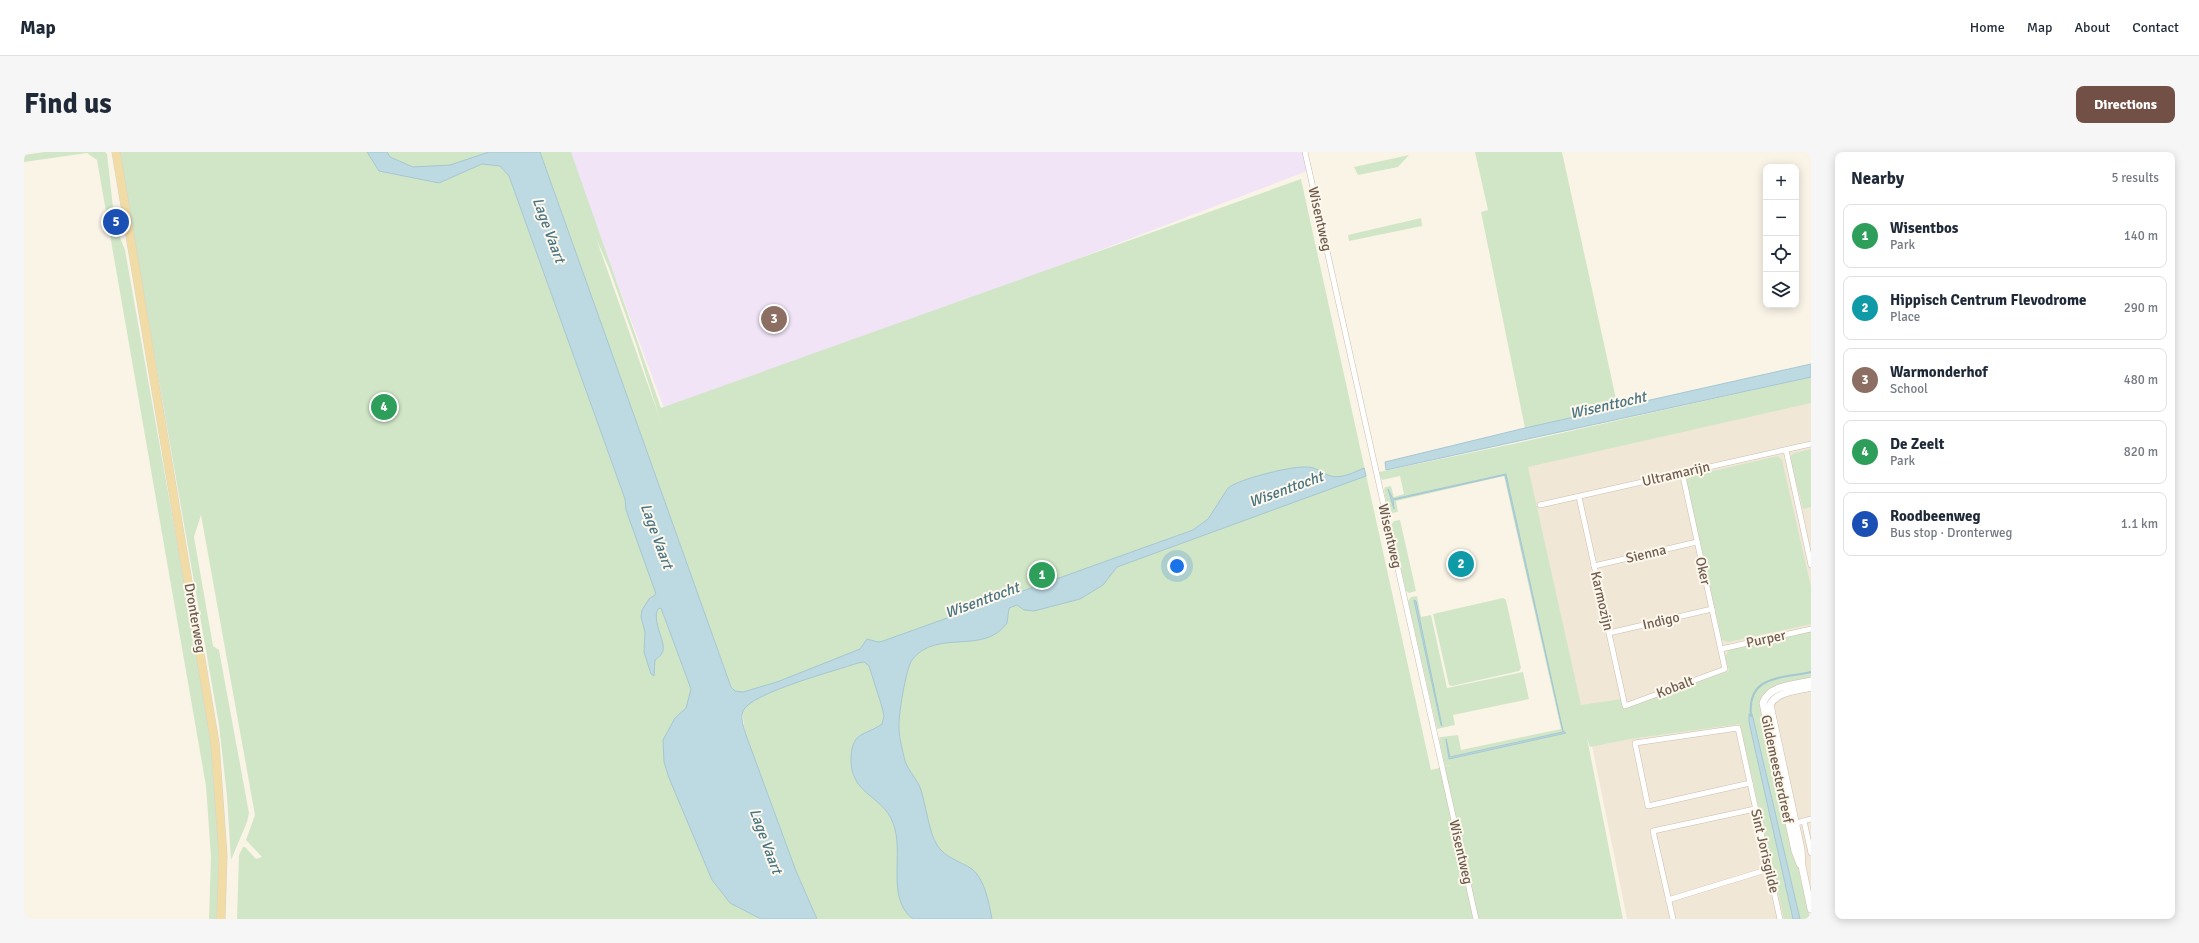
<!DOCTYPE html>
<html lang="en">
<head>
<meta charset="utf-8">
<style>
	:root { --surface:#fff; --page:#f6f6f7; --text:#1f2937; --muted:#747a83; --line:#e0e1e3; --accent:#725046 }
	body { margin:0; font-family:Signika,sans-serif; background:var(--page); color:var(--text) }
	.controls { position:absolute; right:12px; top:12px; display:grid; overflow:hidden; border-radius:8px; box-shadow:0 2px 10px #0003 }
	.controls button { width:36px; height:36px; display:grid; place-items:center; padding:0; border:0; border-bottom:1px solid var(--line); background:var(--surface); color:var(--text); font:20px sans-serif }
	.you { position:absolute; left:1153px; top:414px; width:14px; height:14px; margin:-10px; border:3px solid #fff; border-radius:50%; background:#1a73e8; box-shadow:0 0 0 6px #1a73e833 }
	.badge { display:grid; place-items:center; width:26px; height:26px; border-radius:50%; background:var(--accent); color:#fff; font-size:13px; font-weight:700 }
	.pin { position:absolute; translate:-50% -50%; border:2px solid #fff; box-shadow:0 1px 4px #0006 }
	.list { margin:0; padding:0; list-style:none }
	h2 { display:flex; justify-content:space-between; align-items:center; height:52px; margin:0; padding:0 16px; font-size:17px }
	h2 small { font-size:13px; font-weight:400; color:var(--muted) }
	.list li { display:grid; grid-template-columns:26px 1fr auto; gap:12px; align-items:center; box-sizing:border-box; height:64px; margin:0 8px 8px; padding:0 8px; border:1px solid var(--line); border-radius:8px }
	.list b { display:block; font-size:15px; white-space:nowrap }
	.list p { margin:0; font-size:13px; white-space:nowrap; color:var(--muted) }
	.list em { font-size:13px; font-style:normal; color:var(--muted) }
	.icon { flex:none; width:22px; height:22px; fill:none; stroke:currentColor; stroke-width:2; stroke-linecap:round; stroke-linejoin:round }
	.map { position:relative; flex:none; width:1787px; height:767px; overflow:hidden; border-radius:8px }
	header { display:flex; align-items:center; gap:24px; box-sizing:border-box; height:56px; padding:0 20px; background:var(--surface); border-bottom:1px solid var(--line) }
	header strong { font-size:19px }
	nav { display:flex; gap:22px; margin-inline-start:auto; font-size:14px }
	.intro { display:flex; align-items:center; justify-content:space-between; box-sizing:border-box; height:96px; padding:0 24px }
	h1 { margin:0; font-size:28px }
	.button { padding:10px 18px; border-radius:8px; background:var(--accent); color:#fff; font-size:14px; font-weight:700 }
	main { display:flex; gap:24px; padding:0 24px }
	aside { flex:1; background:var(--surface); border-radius:8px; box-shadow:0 2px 10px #0003 }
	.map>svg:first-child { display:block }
</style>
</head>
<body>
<header>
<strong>Map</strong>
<nav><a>Home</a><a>Map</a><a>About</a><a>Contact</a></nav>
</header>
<div class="intro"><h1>Find us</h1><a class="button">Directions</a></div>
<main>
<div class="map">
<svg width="1787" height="767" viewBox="0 0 1787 767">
	<rect width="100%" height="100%" fill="#faf4e7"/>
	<path fill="#f1e7d6" d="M1787,225V767H1603L1567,589L1561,575L1503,315Z"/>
	<path fill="#f1e4f6" d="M544,0H1279L1283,19L643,264Z"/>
	<g fill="#d1e6c7" fill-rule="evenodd">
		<path d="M21,0H81L83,2L91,73L101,98L187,582L195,685L194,767H185L187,705L182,634L73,8L63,1L0,10V3Z"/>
		<path d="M95,0H471L476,14L485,24L601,347L602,358L633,442L631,443L638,456L667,537L665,546L747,767H213L215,703L219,695H221L232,707L238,705L222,688L231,663L177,363L170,385L189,494L195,498L225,661L223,670L207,708L203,644L195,573Z"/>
		<path d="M516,0H547L637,256L1277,27L1407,618L1427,613L1421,614L1415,586L1417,585L1434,583L1437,598L1537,577L1480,324L1372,349L1374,360L1368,361L1364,359L1360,338L1361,335L1367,334L1370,345L1380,342L1376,324L1358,328L1355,320L1498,290L1787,225V251L1504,315L1557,553L1598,547L1600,557L1705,519L1701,504L1705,498L1787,479V526C1769,530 1742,530 1735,550L1786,767H1776L1728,562L1725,570L1769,767H1760L1716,572L1606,587L1566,595L1563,586L1599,767H793L772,719L722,583C718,567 720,548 707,535ZM572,86L585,116L612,192L636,267ZM1482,322L1539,579L1541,581L1425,607L1422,587L1426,605L1539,580L1481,323L1369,348L1371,357L1364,337L1369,347Z"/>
		<path d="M1451,0H1538L1594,256L1501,276L1457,60L1464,58Z"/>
		<path d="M1385,3L1374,15L1334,23L1330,15Z"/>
		<path d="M1397,66L1398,74L1325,89L1324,83Z"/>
		<path d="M1787,297V355L1779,357L1766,305L1770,301Z"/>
		<path d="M1754,304L1758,308L1787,435V472L1704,490L1698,488L1662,328L1667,324Z"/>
		<path d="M1376,368L1392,439L1385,441L1382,439L1367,373L1370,369Z"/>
		<path d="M1393,444L1397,465L1407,463L1423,536L1499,520L1505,547L1429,563L1431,573L1413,577L1384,449L1387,445Z"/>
		<path d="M1479,446L1482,448L1497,516L1495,519L1428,534L1425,533L1409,462Z"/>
	</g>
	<g fill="#bdd9e2" stroke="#a5c7d2">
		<path d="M343,0H363L366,5L389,15L426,13L465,0H516L707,535L711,539L719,540L753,530L836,497L843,487L854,490L859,489L1169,378L1184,367L1204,336C1215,327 1264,315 1279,315C1293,314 1296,321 1307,324C1317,327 1331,320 1340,316L1342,324L1093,415L1079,433L1056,447L1010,459L1000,458L993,453L985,456L983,471C960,504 912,476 888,508C882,516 874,565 875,576C875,587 879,599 881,609C885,620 894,628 897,638C902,654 905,680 913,693C921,706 936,709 948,717C961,727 965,752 968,767H889C861,746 881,701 869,671C858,642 825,643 827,604C829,579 841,584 858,572L860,564L858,555L845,514L840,510L834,511C814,518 726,541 719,559C716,566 720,576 722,583L772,719L793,767H737L706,751L688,728L645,626L640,610L639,588L651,566L662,556L667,537L637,456L634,457C627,470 644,492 638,501C637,504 633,506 631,508L630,524L627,522L620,500L621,480L617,465L618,458L625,447L632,442L602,358L601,347L485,24L476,14L458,12L415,31L355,19Z"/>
		<path d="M1787,212V225L1362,318L1361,310L1501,276Z"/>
		<path d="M1482,322L1539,579L1542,581L1425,607L1422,587L1426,605L1539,580L1481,323L1369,348L1370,357L1364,337L1369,347Z"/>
		<path d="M1390,448L1392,449L1418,574L1417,573Z"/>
		<path d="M1725,562H1728L1729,566L1776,767H1769L1725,570Z"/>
	</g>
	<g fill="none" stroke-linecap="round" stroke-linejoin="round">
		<path stroke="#a5c7d2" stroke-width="2" d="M1727,564C1723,523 1756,527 1787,520"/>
		<g stroke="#cbbdae" stroke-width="6">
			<g id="street">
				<path d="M1281,0L1452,767"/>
				<path d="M1762,298L1787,413"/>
				<path d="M1555,345L1601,554L1701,517L1658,320"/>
				<path d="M1516,353L1787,292"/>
				<path d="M1570,414L1673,390"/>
				<path d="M1585,481L1688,457"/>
				<path d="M1697,497L1787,477"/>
				<path d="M1714,576L1726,631L1624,654L1611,591Z"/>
				<path d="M1726,631L1756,767"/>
				<path d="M1780,669L1787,701"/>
				<path d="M1769,672L1787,667"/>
				<path d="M1644,748L1745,717"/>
				<path d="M1649,767L1629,679L1731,657"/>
			</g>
		</g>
		<g stroke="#cdbdac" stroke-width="8">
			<g id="secondary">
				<path d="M1787,535C1773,539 1753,539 1746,553L1777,697L1778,714L1787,757"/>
				<path d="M1776,712L1771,699L1739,551C1745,533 1770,533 1787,529"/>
			</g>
		</g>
		<g stroke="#d7d2cd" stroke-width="9">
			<path id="primary" d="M92,0L191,591L199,703L197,767"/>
		</g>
		<use href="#street" stroke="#fff" stroke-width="5"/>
		<use href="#secondary" stroke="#fff" stroke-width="7"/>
		<use href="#primary" stroke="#f2dca6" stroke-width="8"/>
	</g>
	<g text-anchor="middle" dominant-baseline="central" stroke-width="4" stroke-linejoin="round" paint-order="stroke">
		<g font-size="14" fill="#715d4e" stroke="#fdf8ed">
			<text transform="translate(1296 67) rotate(77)">Wisentweg</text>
			<text transform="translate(1652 322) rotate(-13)">Ultramarijn</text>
			<text transform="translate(1366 384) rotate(77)">Wisentweg</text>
			<text transform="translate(1622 402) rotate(-13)">Sienna</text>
			<text transform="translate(1679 419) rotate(77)">Oker</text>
			<text transform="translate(1578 449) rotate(77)">Karmozijn</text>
			<text transform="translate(171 466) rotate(80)">Dronterweg</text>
			<text transform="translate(1637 469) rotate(-13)">Indigo</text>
			<text transform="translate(1742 487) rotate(-12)">Purper</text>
			<text transform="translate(1651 535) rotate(-21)">Kobalt</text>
			<text transform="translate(1753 617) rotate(78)">Gildemeesterdreef</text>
			<text transform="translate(1741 699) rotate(77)">Sint Jorisgilde</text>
			<text transform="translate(1437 700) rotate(77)">Wisentweg</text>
		</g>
		<g font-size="15" font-style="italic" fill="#4a7482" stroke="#fdf8ed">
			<text transform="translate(525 78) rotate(70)">Lage Vaart</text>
			<text transform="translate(1584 253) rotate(-13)">Wisenttocht</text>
			<text transform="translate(1262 337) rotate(-20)">Wisenttocht</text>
			<text transform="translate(633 384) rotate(70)">Lage Vaart</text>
			<text transform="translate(958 448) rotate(-20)">Wisenttocht</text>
			<text transform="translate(742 689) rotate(70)">Lage Vaart</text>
		</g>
	</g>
</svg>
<div class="controls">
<button>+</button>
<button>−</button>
<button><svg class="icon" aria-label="locate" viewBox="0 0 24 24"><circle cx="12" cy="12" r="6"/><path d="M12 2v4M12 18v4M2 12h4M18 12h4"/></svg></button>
<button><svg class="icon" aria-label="layers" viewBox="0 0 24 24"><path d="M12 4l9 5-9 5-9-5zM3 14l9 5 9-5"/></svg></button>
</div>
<div class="you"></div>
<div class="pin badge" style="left:1018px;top:423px;background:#2e9e5b">1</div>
<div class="pin badge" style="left:1437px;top:412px;background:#0f9aa8">2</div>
<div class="pin badge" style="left:750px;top:167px;background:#8d6e63">3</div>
<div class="pin badge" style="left:360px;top:255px;background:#2e9e5b">4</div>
<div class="pin badge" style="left:92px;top:70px;background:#1a4fb4">5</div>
</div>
<aside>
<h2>Nearby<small>5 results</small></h2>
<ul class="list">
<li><span class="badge" style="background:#2e9e5b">1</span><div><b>Wisentbos</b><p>Park</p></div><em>140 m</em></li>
<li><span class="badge" style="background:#0f9aa8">2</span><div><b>Hippisch Centrum Flevodrome</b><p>Place</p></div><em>290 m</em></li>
<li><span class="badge" style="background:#8d6e63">3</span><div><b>Warmonderhof</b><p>School</p></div><em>480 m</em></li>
<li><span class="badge" style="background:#2e9e5b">4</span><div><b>De Zeelt</b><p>Park</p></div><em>820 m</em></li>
<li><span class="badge" style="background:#1a4fb4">5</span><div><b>Roodbeenweg</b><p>Bus stop · Dronterweg</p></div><em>1.1 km</em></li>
</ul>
</aside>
</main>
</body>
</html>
